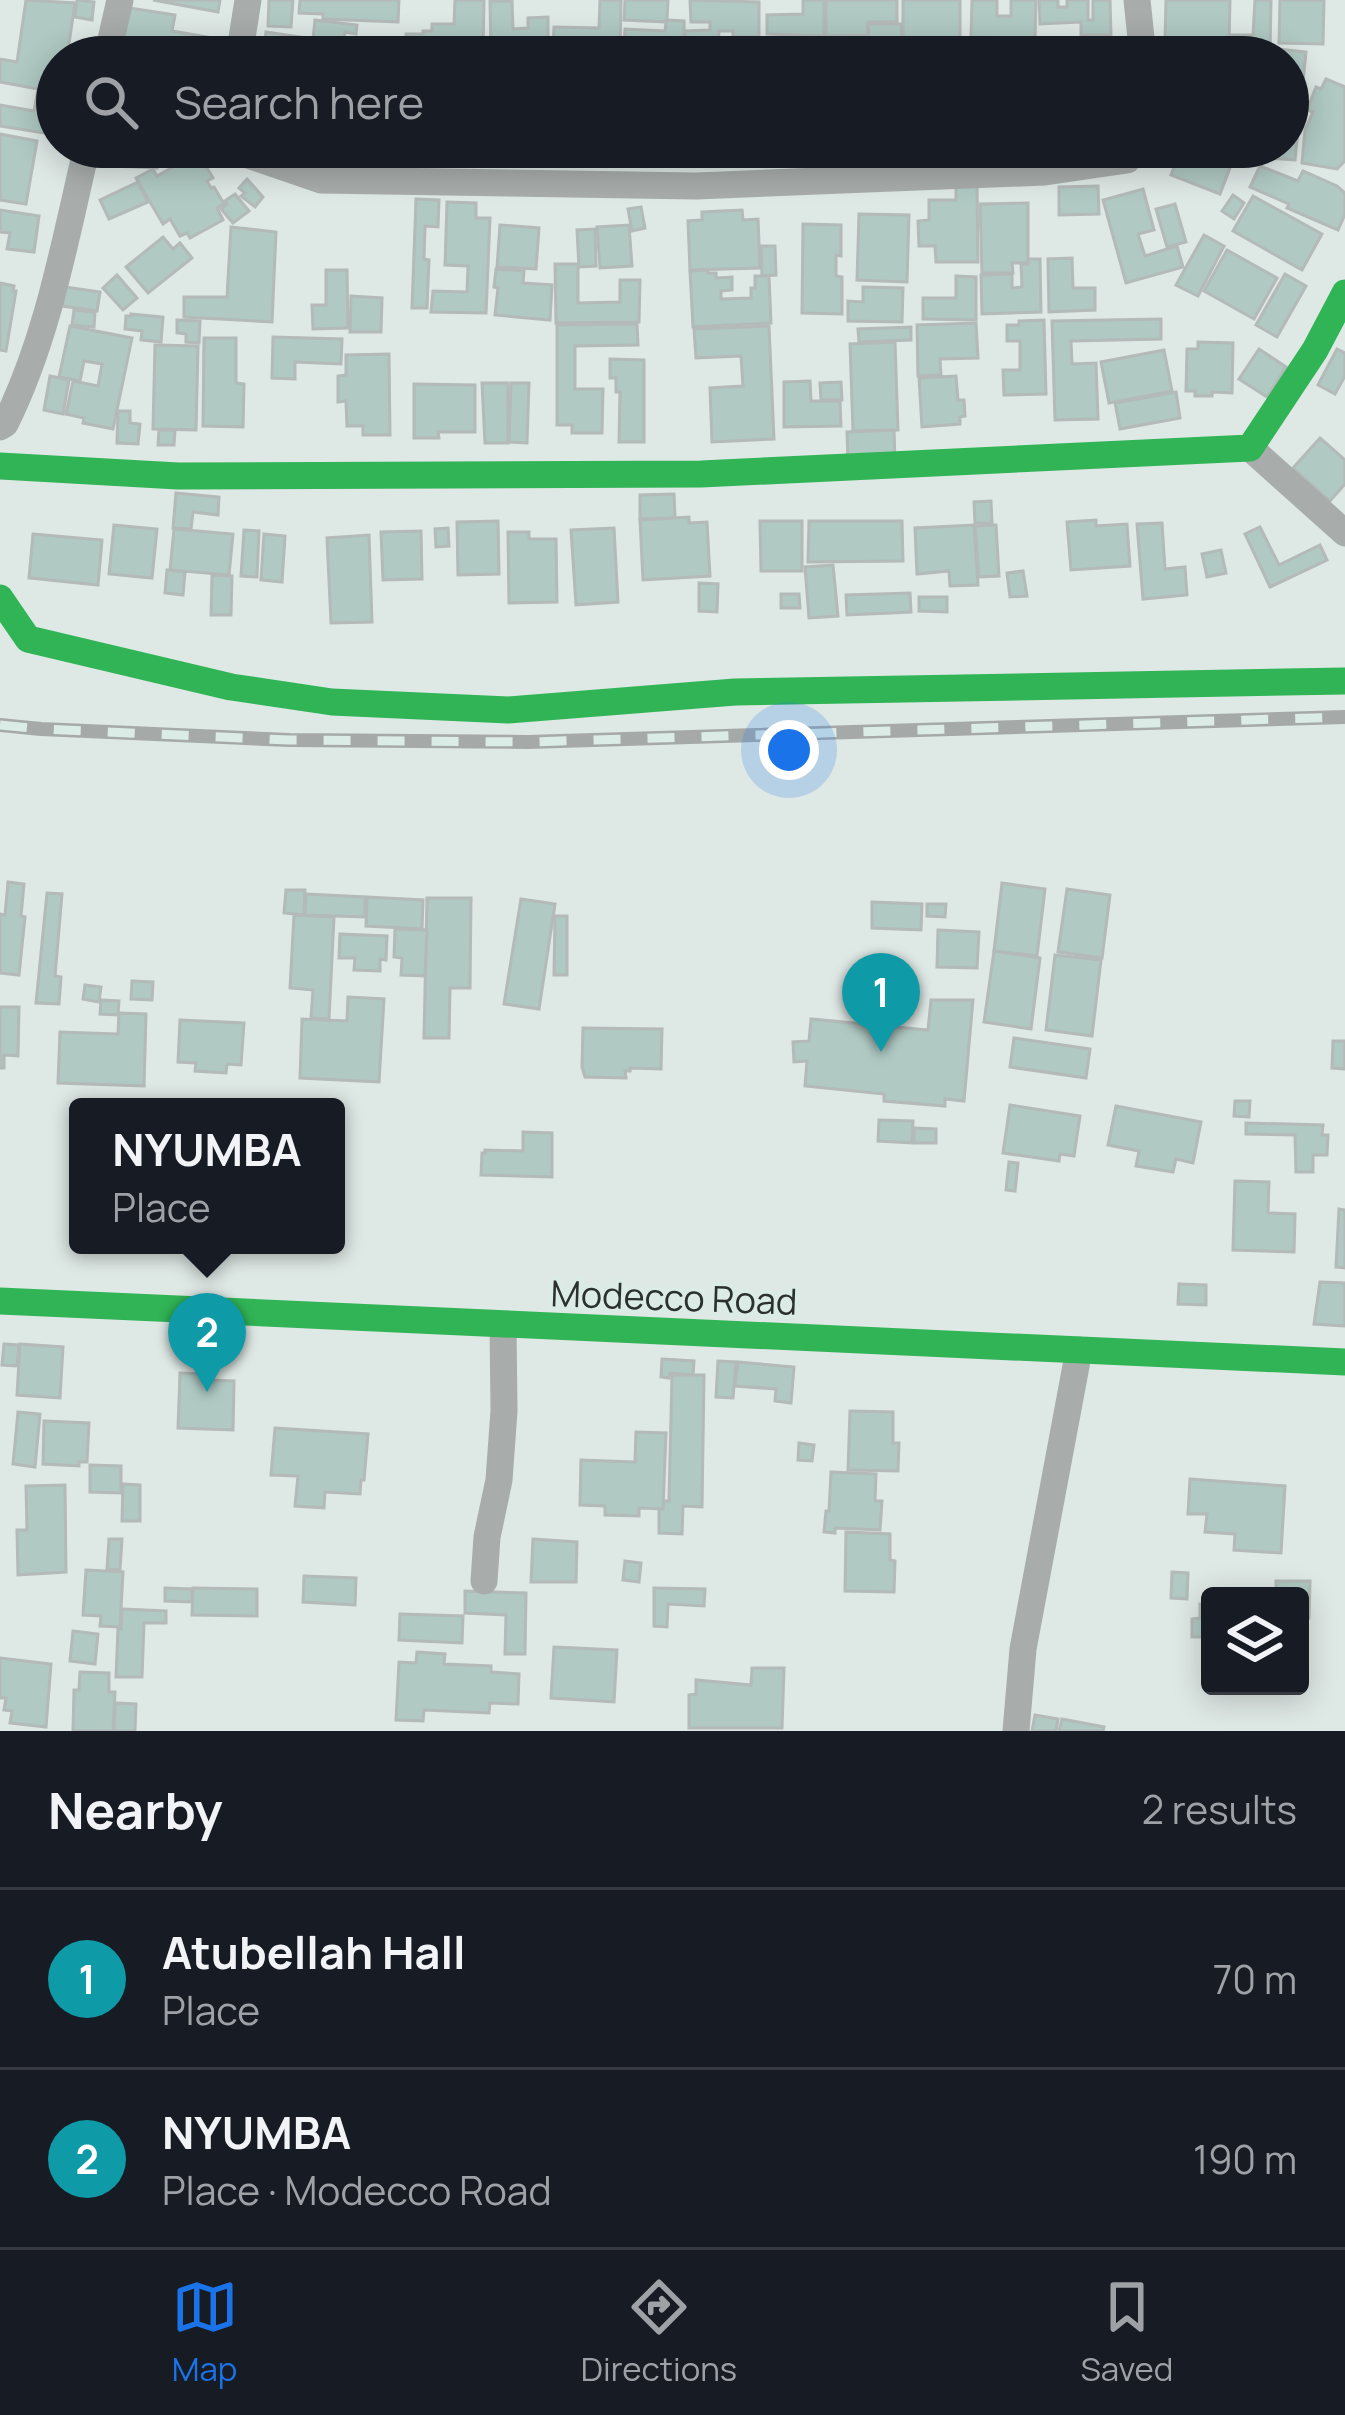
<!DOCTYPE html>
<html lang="en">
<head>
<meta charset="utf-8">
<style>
	:root { --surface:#171b24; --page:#20242c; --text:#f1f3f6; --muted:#9ea1a6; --line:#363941; --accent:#1a73e8 }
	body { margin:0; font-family:Manrope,sans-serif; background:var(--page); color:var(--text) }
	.controls { position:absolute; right:36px; bottom:36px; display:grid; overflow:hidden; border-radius:12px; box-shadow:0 6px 30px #0003 }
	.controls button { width:108px; height:108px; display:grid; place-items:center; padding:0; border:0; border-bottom:3px solid var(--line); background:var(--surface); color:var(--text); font:60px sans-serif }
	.you { position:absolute; left:789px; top:750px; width:42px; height:42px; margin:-30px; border:9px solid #fff; border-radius:50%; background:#1a73e8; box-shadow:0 0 0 18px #1a73e833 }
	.badge { display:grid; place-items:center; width:78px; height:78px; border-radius:50%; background:var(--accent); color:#fff; font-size:39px; font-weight:700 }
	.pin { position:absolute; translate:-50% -99px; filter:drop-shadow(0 3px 6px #0008) }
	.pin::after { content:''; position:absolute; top:63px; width:42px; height:36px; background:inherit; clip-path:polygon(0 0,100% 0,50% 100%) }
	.popup { position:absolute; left:69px; top:1098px; width:276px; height:156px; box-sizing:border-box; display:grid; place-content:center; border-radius:12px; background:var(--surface); filter:drop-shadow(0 3px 9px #0005); font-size:39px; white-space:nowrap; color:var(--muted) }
	.popup b { font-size:45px; color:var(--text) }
	.popup::after { content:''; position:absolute; left:50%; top:100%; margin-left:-24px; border:24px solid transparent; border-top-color:var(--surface) }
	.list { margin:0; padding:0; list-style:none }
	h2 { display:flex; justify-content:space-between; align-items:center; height:156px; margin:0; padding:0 48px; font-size:51px }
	h2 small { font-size:39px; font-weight:400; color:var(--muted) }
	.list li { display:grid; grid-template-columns:78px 1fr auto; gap:36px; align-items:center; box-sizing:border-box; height:180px; padding:0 48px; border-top:3px solid var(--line) }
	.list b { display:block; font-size:45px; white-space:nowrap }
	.list p { margin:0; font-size:39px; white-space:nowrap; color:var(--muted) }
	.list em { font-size:39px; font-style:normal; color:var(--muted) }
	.icon { flex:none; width:66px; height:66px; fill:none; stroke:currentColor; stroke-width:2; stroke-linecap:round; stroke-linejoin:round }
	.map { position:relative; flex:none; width:1345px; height:1731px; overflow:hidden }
	.search { position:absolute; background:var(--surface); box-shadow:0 6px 30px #0003; left:36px; right:36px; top:36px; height:132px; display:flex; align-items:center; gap:30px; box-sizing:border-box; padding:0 42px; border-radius:66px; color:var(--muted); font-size:45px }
	.sheet { height:516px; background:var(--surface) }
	nav { display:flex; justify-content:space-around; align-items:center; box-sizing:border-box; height:168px; border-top:3px solid var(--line); background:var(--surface); font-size:33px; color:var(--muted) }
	nav a { display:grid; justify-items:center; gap:6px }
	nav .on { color:var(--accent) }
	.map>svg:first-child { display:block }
</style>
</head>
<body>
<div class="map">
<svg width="1345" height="1731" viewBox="0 0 1345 1731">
	<rect width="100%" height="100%" fill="#dee8e5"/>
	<g fill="#b0c9c3" stroke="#b3bab8" stroke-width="3">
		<path d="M26,0L75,3L67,57H57V117L54,116L51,134L0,126V105L34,111L38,89L0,82V59L17,62Z"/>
		<path d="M77,0L94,2L92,20L75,17Z"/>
		<path d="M153,0H220L218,12Z"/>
		<path d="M269,0H293L291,27L268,26Z"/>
		<path d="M300,0H399L398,22L323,19V14L299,13Z"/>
		<path d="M455,0H484L483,51L406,49V34H423V31H432V24H454Z"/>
		<path d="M600,0H621L620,50L553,49L554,27L599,28Z"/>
		<path d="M625,0H668L667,20L684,21V51L624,49L625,29L665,31L666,22L624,20Z"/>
		<path d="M690,0L759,2V37H733V31H719L718,47H685V31L710,30V22H691Z"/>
		<path d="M803,0H824V36L767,34V15L803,14Z"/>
		<path d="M826,0H897V22H868V35L826,36Z"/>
		<rect x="903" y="0" width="57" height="37"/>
		<path d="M972,0H997V16H1011V0H1036L1035,38L971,37Z"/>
		<path d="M1039,0H1058V7H1067V0H1088V20H1093V0H1110L1111,35H1081V22L1040,24Z"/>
		<path d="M1166,0H1230L1229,43L1165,41Z"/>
		<path d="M1255,0H1271L1270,54L1230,53L1231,35H1253Z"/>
		<path d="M1280,0H1324L1323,44L1279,43Z"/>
		<path d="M490,1H512L513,29L528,28V18L548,17V52L491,53Z"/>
		<path d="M123,7L175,15L172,31L207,37L203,56L206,57H115Z"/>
		<path d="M315,20L357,25L356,34L345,32L343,44H338L337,57L255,56L256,49L264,50L266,32L313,39Z"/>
		<path d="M868,24H901L902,40H869Z"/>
		<path d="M1037,41V57H971V42Z"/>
		<rect x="833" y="43" width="72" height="14"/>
		<path d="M772,45L824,48L823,57H771Z"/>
		<path d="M937,47V57H913L912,48Z"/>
		<path d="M343,48H370V57H342Z"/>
		<rect x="696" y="49" width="63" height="8"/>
		<path d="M1118,49V57H1046V50Z"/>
		<path d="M1278,49L1306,52L1295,160L1267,158L1269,147H1288V57H1277Z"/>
		<path d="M1326,79L1345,87V161L1337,169L1302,163L1305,130L1313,112L1307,110L1316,87L1321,89Z"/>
		<path d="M0,134L37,141L26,204L0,200Z"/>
		<path d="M113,147H169V153H157V168L112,166Z"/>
		<path d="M511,147H556L557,156H543V163H521V156H511Z"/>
		<rect x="627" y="147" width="42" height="14"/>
		<rect x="696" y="147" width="17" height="14"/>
		<rect x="833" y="147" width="46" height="9"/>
		<path d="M1182,147H1238L1220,194L1171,175Z"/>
		<path d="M198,153L213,178L207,181L211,188L214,187L224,204L217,208L223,220L190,238L187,233L180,236L170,219L163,224L136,178L153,169L157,176Z"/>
		<path d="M1260,166L1298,181L1303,171L1337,186L1345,193V214L1338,230L1287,208L1289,204L1250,187Z"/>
		<path d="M247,179L263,197L255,207L241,196L245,193L239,188Z"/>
		<path d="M138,182L148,202L109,219L100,200Z"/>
		<path d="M956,185H977L978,262H936L935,246H919L918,221L929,220V200H956Z"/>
		<path d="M1098,186L1099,214L1059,215V187Z"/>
		<path d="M1143,189L1154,230L1138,234L1145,256L1177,246L1183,267L1126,283L1103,200Z"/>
		<path d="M235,194L249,211L233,223L221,209L227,204L225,201Z"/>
		<path d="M1233,195L1244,203L1234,219L1222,211Z"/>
		<path d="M1253,196L1322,234L1302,270L1233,231Z"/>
		<path d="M416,199L439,200L438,227L425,226L424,259L429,260L427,308H412Z"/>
		<path d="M447,202L476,203V218H490L486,313L431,312L433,291L467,292L468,266L445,265Z"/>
		<path d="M1028,203V263H1012L1013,273H982L980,204Z"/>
		<path d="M1175,204L1186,242L1167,247L1156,209Z"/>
		<path d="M641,207L645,228L632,231L628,209Z"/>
		<path d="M0,210L39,216L34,252L7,249L10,233L0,232Z"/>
		<path d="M742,210L743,220L758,219L760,268L690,270L688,221L702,220V212Z"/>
		<path d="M859,214L909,215L907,282L857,280Z"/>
		<path d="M803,224L841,225V256L836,255V276L842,277V314L802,313Z"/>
		<path d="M500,225L539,228L536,269L497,267Z"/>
		<path d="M629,225L632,266L600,268L597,227Z"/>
		<path d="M231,227L276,232L272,322L184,317V297H227Z"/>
		<path d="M595,229L596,266L579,267L577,230Z"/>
		<path d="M1204,235L1224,246L1198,296L1176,285Z"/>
		<path d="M163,237L173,249L180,243L192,258L148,293L126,267Z"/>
		<path d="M761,246H775L776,275L762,276Z"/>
		<path d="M1227,250L1277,278L1254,319L1204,291Z"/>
		<path d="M1072,258L1073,288H1095V310L1049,312L1048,259Z"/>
		<path d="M1028,259H1040L1041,312L982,314L981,275L1012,274V288L1022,287L1021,264H1028Z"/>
		<path d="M555,264H578V303L620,302V280H640L639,322L556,323Z"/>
		<path d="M496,269L524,271L523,283L552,285L550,320L495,315L498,288L494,287Z"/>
		<path d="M326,270H347L348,328L313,329L312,305H326Z"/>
		<path d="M707,270L708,273H716V278L732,277V290L721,291V299L751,298V288H755V276H769L771,323L693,327L690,271Z"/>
		<path d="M1285,274L1306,286L1277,337L1256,325Z"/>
		<path d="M117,275L137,298L123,310L103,288Z"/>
		<path d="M956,276L976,277V320L923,319V298H956Z"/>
		<path d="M0,283L14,286L13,291H16L6,351L0,350Z"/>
		<path d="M65,287L100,292L97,311L62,306Z"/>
		<path d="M863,287L903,288L902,322L848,321V301L863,302Z"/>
		<path d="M351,296L382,298L381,332H350Z"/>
		<path d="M74,310L95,312L94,327L72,325Z"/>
		<path d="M131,314L163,317L161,342L141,340L142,331L125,329L126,316H131Z"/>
		<path d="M1161,319V339L1071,341L1072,364L1096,363L1098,419L1055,420L1052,321Z"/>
		<path d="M177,320L200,321L199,343L186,342V334L177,333Z"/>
		<path d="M1044,320L1046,394L1004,395L1003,370H1020V341H1007V325H1019V321Z"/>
		<path d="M976,323L978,358L940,359L941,375L918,376L917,325Z"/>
		<path d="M637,324L638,345L575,346V389H603L602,433H572V425H557V325Z"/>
		<path d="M70,326L132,338L113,429L83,423L84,418L66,414L73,381L98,386L102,364L84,361L80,381L59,377Z"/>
		<path d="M769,326L774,439L712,442L710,388L743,386L741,356L696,358L694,329Z"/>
		<path d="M911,327V340L859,342L858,329Z"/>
		<path d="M273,337L342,339L341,364L295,362V379L272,378Z"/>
		<path d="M204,338H236V383L244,384L243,427L203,426Z"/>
		<path d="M895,342L898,430L853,431L850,344Z"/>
		<path d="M1198,342L1233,343L1232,393L1212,392V396H1195V391H1186L1187,349H1198Z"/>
		<path d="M155,345L198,346L196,430L153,429Z"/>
		<path d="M1259,349L1286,367L1267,397L1239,379Z"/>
		<path d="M1337,349L1345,353V376L1335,394L1318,385Z"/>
		<path d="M1164,350L1172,391L1109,403L1101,362Z"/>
		<path d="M389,354L390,435H363V426H347L346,401L338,402V376L346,375V355Z"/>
		<path d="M610,359L644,360V442H619L620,392H616V378H610Z"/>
		<path d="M50,376L69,380L63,414L44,410Z"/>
		<path d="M956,376L958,400H964L965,416L960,417V424L922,427L919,378Z"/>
		<path d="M810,381L811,401H840L841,426L784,427V382Z"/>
		<path d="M841,382L842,400H821L820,383Z"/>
		<path d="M482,383H508V443H485Z"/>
		<path d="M511,383H529L527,443L509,442Z"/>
		<path d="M414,384L475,385V432H438L439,438H414Z"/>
		<path d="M1176,392L1180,418L1120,429L1115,403Z"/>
		<path d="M118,411H130V423L140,424L138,444L117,443Z"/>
		<path d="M159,430H175L174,445H158Z"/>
		<path d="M894,430L895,460L848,462L847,432Z"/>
		<path d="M1320,438L1345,460V484L1330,501L1293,468Z"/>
		<path d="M176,493L219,497L218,515L193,512L191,529L173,528Z"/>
		<path d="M674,494L675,518L640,519V495Z"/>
		<path d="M991,501L992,523H975L974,502Z"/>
		<path d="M689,517V523L707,522L710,576L643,580L640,520Z"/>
		<path d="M1096,520V526L1127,524L1130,566L1071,570L1067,522Z"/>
		<path d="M498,521L499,574L458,575L457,522Z"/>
		<path d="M760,521H802V571H761Z"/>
		<path d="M809,521H902L903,561L808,562Z"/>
		<path d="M1162,523L1165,569L1185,567L1187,595L1143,599L1137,524Z"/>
		<path d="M114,525L157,529L152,578L109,574Z"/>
		<path d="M974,525L978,585L950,586L949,571L917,574L915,528Z"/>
		<path d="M996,525L999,576L979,577L975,526Z"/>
		<path d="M1260,527L1279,565L1320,545L1327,560L1270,587L1245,534Z"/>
		<path d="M448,528L449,546L436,547L435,529Z"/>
		<path d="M614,528L618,602L576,605L571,530Z"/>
		<path d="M174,529L233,534L229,575L170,570Z"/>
		<path d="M244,530L259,531L257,577L241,576Z"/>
		<path d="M421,531L422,579L383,580L381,532Z"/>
		<path d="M508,532H529V539H556L557,602L509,603Z"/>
		<path d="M33,534L102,540L98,585L29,578Z"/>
		<path d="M264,534L285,536L282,582L261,580Z"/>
		<path d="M369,535L372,622L331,623L327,538Z"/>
		<path d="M1221,550L1226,573L1207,577L1202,554Z"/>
		<path d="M833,565L838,616L809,618L805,567Z"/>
		<path d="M167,570L185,572L183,595L165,593Z"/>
		<path d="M1023,571L1027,596L1010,597L1007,573Z"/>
		<path d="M212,575L232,576L231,615H211Z"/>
		<path d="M699,583L718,584L717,612L699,611Z"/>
		<path d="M910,593L911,612L847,615L846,595Z"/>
		<path d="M781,594H799L800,608H781Z"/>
		<path d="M919,597H947V612L919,611Z"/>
		<path d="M8,882L24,884L21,916L25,917L19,975L0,973V914L5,915Z"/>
		<path d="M1002,883L1045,889L1037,956L994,951Z"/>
		<path d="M1067,889L1110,895L1102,958L1058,952Z"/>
		<path d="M286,890H305L304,915L284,913Z"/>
		<path d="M47,893L62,894L55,976L61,977L59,1004L36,1003Z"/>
		<path d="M306,894L365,897V917L305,915Z"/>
		<path d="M367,897L423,900L422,929L366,926Z"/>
		<path d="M427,898H471L470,988H450L449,1038H424Z"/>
		<path d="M521,899L555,904L539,1009L504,1004Z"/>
		<path d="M872,902L922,904L921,930L872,928Z"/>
		<path d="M927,904H946L945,917L927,916Z"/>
		<path d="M294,915L334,917L329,1019L311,1018L313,990L290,988Z"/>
		<path d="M555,916H567V975H554Z"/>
		<path d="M395,929L427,930L425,976L401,975L402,958L394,957Z"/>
		<path d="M938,930L979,932L977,968L937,967Z"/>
		<path d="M340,934L387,936L386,960L380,959V971L354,970L355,958H339Z"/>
		<path d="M994,951L1040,958L1031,1029L984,1022Z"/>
		<path d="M1055,955L1101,960L1092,1036L1046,1030Z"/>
		<path d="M132,981L153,982L152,1000L131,999Z"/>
		<path d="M85,985L101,987L99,1002L83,999Z"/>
		<path d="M348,997L384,999L379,1082L300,1078L302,1019L347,1021Z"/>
		<path d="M101,1000L119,1001L118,1015L100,1014Z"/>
		<path d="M931,1000H973L964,1101L945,1099V1106L884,1101V1094L805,1086L807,1061L794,1062L793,1042L809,1041L811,1019L928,1030Z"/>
		<path d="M0,1007H19L18,1056L4,1055V1068H0Z"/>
		<path d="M119,1013L146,1014L144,1086L58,1083L60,1032L118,1034Z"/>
		<path d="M180,1020L244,1023L241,1065L227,1064L226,1073L195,1071L196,1063L178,1062Z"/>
		<path d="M583,1028L662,1029L661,1069L630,1068V1071H625L626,1078L585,1077L582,1067Z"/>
		<path d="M1014,1038L1090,1049L1086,1078L1010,1067Z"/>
		<path d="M1333,1041H1345V1069L1332,1068Z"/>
		<path d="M1235,1101H1250L1249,1117L1234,1116Z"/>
		<path d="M1010,1105L1080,1116L1074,1156L1060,1154L1059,1161L1003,1153Z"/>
		<path d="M1116,1106L1201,1122L1193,1163L1176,1159L1173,1172L1136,1166L1139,1151L1108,1145Z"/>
		<path d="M879,1120L913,1121L912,1143L878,1141Z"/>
		<path d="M1246,1123L1323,1125L1322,1135H1328L1327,1155H1313V1172H1296L1295,1135L1246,1134Z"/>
		<path d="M914,1128L936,1129V1143H914Z"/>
		<path d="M523,1132L552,1133V1177L481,1175L482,1153H485V1150L523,1151Z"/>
		<path d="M1009,1162L1018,1163L1015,1191L1006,1190Z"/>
		<path d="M1235,1181L1269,1182L1268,1213L1295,1214L1294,1252L1233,1250Z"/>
		<path d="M1339,1209L1345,1210V1268L1336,1267Z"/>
		<path d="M1320,1282L1345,1283V1326L1314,1324Z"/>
		<path d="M1179,1284L1206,1285V1305L1178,1304Z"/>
		<path d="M4,1344L19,1345L17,1366L2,1365Z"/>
		<path d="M20,1344L63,1347L60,1398L17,1395Z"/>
		<path d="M662,1359L694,1361L693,1375L670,1373L669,1378L661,1377Z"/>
		<path d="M718,1361L736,1362L733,1398L716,1397Z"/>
		<path d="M738,1362L794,1367L791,1403L775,1401L776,1389L735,1386Z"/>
		<path d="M180,1373L206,1374V1380L234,1381L233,1430L178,1428Z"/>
		<path d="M672,1375H704L702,1507L683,1506L682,1534L659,1533V1501H669Z"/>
		<path d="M850,1411L893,1412V1443H899L898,1471L848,1470Z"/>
		<path d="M18,1412L40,1414L35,1467L13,1464Z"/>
		<path d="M44,1421L89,1423L87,1462H79V1466L43,1464Z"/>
		<path d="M275,1428L368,1434L364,1480H361L360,1494L325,1492L324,1508L295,1506L298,1476L271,1475Z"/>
		<path d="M636,1432L666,1433L663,1509L639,1508V1516L605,1515V1506L580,1505L581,1460L635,1462Z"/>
		<path d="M799,1443L814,1445L812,1461L798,1460Z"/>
		<path d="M90,1465L121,1466V1493L90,1492Z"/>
		<path d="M831,1472L876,1474L875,1501H882L880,1530L835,1528V1533L824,1532L826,1511H829Z"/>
		<path d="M1190,1479L1285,1486L1281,1553L1234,1550L1235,1534L1205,1532L1207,1514H1188Z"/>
		<path d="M123,1484L140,1485V1521H122Z"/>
		<path d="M65,1485L66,1572L18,1575L17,1530H27L26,1486Z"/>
		<path d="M846,1532L890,1534V1560L895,1561L894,1592L845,1591Z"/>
		<path d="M109,1539H122L120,1570L107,1569Z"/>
		<path d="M533,1539L577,1542L576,1582H531Z"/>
		<path d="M625,1561L641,1563L639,1582L623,1580Z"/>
		<path d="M86,1570L123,1572L120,1627L100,1626L101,1616L83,1615Z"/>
		<path d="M1172,1572L1188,1573L1187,1599L1171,1598Z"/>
		<path d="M304,1576L356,1578L355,1605L303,1602Z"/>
		<path d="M1276,1581H1310L1309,1618L1300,1617V1596H1263V1591L1276,1592Z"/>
		<path d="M165,1588L192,1589V1602L165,1601Z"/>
		<path d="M193,1588L257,1589V1616L192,1615Z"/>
		<path d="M654,1588L705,1589L704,1606L668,1604L667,1627L654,1626Z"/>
		<path d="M465,1591L526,1593L525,1654H505L506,1615L465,1613Z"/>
		<path d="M1200,1604H1210V1637H1192V1619L1200,1618Z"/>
		<path d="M122,1609L166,1611V1623H144L142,1677H116L118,1628L121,1629Z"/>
		<path d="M400,1614L463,1616L462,1643L399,1640Z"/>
		<path d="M73,1631L98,1634L95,1664L70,1661Z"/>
		<path d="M554,1647L617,1650L614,1702L551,1698Z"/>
		<path d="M417,1652L445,1654L444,1664L491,1666V1672L519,1674L518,1704L490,1703L489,1713L424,1710L423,1721L396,1720L399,1662L416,1663Z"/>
		<path d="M0,1658L51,1664L46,1727L10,1723L12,1711L4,1710L6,1698H0Z"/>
		<path d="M752,1668H784L782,1728H689V1695L696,1694V1680L751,1685Z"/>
		<path d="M80,1672L109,1673V1692H115L113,1731H73L74,1690H79Z"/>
		<path d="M115,1703L136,1704L135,1731H114Z"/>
		<path d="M1035,1715L1058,1719L1056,1731H1032Z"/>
		<path d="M1062,1719L1104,1727L1103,1731H1059Z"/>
	</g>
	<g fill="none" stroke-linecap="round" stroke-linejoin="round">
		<g stroke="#a8adac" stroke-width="27">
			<path d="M1137,0L1143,57"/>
			<path d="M107,57L120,0"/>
			<path d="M239,57L248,0"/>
			<path d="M245,147L248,155L321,180L696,186L1045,172L1127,160L1133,147"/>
			<path d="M0,427L5,424C48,338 65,240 87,147"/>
			<path d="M1250,448L1345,533"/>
			<path d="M484,1581L487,1537L499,1480L504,1411L503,1325"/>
			<path d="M1016,1731L1023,1649L1079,1350"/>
		</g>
		<g stroke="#30b455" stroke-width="27">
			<path d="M0,466L178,476L701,474L1250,448L1315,350L1345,293"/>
			<path d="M0,598L28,639L231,687L332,702L508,710L735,692L1345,681"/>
			<path d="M0,1301L1345,1362"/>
		</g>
		<g stroke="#a5aaa9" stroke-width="14">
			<path id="rail" d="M0,725L41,729L289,740L528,742L1345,717"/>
		</g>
		<use href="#rail" stroke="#dbebe6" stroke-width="9" stroke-dasharray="27" stroke-linecap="butt"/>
	</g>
	<g text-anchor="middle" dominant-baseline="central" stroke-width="9" stroke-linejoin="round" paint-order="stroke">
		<g font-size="36" fill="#2b312f" stroke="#dbebe6">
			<text transform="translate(674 1297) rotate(2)">Modecco Road</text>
		</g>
	</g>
</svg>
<div class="controls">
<button><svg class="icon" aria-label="layers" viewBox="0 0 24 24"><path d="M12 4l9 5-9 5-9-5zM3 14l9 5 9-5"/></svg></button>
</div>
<div class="you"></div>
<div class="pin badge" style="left:881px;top:1052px;background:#0f9aa8">1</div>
<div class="pin badge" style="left:207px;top:1392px;background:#0f9aa8">2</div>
<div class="popup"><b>NYUMBA</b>Place</div>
<div class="search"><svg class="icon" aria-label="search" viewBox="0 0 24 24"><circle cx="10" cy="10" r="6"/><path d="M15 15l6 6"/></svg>Search here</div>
</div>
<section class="sheet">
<h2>Nearby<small>2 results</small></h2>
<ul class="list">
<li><span class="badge" style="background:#0f9aa8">1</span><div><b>Atubellah Hall</b><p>Place</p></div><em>70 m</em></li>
<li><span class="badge" style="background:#0f9aa8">2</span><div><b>NYUMBA</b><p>Place · Modecco Road</p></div><em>190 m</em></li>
</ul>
</section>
<nav>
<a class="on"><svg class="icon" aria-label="map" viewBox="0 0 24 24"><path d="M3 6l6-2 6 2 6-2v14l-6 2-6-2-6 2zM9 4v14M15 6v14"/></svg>Map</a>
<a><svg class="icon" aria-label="directions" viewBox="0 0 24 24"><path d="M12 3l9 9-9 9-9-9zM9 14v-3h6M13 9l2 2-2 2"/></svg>Directions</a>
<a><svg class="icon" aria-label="saved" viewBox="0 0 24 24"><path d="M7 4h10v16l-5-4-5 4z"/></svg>Saved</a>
</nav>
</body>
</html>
